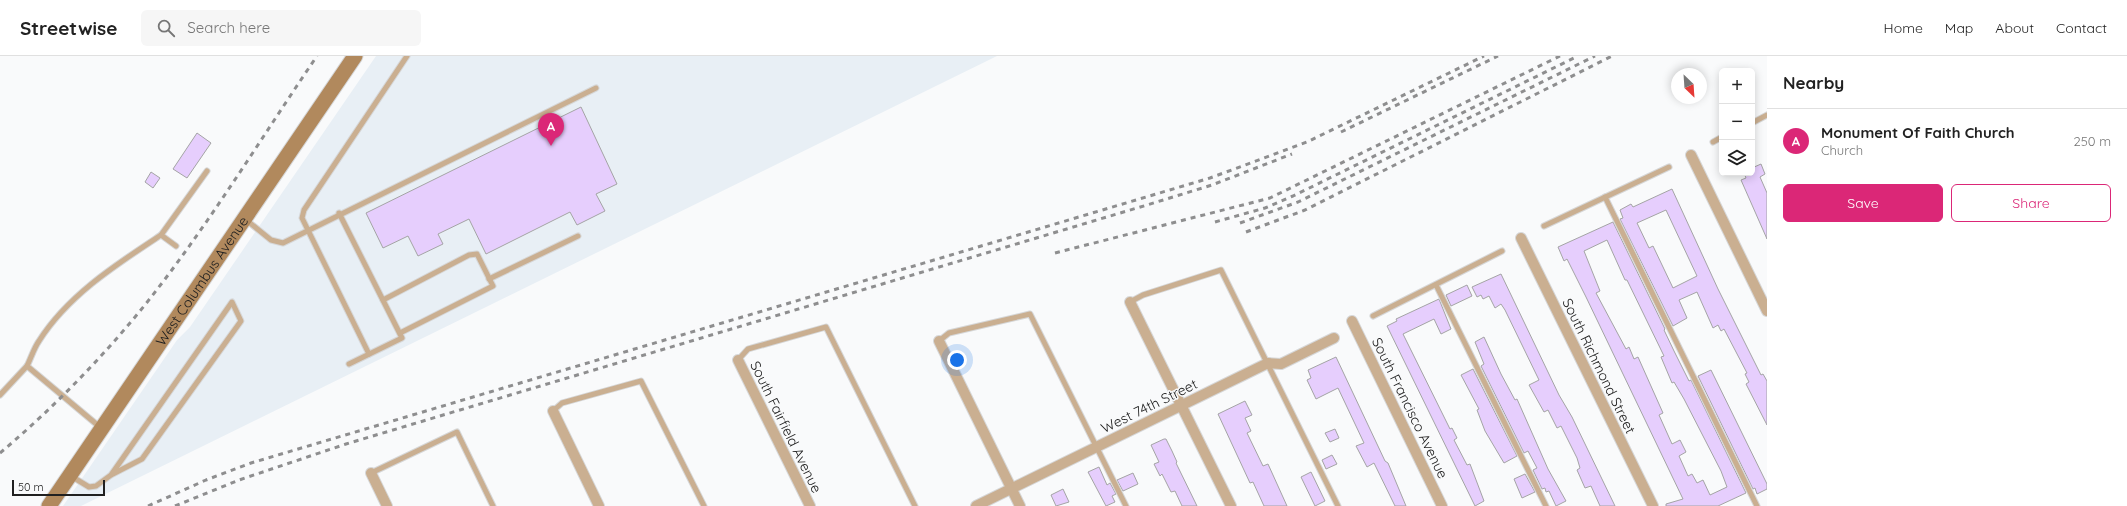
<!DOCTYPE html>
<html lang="en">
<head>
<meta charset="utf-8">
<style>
	:root { --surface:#fff; --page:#f6f6f6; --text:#222; --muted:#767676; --line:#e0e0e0; --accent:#db2777 }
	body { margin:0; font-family:Quicksand,sans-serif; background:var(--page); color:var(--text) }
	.controls { position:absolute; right:12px; top:12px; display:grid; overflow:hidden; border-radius:6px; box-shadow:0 2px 10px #0003 }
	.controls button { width:36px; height:36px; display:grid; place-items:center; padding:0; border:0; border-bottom:1px solid var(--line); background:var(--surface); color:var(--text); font:20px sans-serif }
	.compass { position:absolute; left:1671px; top:12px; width:36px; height:36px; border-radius:50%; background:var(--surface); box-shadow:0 2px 10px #0003; rotate:155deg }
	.scale { position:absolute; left:12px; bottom:10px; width:93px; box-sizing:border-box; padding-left:4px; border:2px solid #202020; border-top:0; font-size:11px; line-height:14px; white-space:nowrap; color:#202020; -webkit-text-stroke:3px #f9fafb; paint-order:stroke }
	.you { position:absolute; left:957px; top:304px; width:14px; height:14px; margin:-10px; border:3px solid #fff; border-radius:50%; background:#1a73e8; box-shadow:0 0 0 6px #1a73e833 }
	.badge { display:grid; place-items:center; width:26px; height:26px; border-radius:50%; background:var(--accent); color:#fff; font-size:13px; font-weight:700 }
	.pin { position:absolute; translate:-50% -33px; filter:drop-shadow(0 1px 2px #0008) }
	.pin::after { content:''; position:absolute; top:21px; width:14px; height:12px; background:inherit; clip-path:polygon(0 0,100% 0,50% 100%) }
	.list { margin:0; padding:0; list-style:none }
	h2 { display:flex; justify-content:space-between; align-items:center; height:52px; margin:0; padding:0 16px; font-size:17px }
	h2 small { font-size:13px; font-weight:400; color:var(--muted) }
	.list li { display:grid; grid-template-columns:26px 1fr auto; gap:12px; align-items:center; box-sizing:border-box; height:64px; padding:0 16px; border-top:1px solid var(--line) }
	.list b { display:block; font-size:15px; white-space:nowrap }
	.list p { margin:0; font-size:13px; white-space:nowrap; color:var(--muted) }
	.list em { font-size:13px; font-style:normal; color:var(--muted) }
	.actions { display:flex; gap:8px; padding:12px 16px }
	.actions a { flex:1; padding:9px 0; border:1px solid var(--accent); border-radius:6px; text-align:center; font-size:14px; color:var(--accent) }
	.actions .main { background:var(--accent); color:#fff }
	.icon { flex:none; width:22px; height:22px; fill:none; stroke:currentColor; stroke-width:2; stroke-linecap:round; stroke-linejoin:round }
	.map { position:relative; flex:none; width:1767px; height:450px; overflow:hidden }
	header { display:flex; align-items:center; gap:24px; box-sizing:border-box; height:56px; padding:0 20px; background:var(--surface); border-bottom:1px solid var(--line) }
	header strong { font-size:19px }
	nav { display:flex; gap:22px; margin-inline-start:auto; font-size:14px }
	.search { width:280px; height:36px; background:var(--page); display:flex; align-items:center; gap:10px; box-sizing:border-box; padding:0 14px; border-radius:6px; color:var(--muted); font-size:15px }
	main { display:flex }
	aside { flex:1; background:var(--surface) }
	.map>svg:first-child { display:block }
</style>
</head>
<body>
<header>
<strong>Streetwise</strong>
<div class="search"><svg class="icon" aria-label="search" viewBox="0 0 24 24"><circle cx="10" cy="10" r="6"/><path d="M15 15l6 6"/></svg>Search here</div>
<nav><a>Home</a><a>Map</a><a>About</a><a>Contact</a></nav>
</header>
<main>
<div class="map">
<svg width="1767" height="450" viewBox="0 0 1767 450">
	<rect width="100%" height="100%" fill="#f9fafb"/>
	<path fill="#e8eff5" d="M376,0H997L81,450H63L177,284L190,271Z"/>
	<g fill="#e6cefd" stroke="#a4a4a5" fill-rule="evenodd">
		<path d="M581,51L617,128L596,138L605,155L577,169L570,156L486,198L469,163L438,178L443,188L418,200L408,180L383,192L366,157Z"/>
		<path d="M197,77L211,87L187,122L173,113Z"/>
		<path d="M1761,108L1765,118L1760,121L1767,137V183L1741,124L1746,122L1744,117H1752V112Z"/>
		<path d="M151,116L160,122L153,132L145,126Z"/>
		<path d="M1672,133L1718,233L1761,319L1763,318L1767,325V369L1746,328L1749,326L1745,318L1747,317L1724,273L1721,275L1718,269L1713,272L1697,236L1679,244L1687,262L1673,270L1620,163L1623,162L1620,154L1631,148L1633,151ZM1666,154L1697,220L1673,232L1653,190L1649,192L1637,167Z"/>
		<path d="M1613,166L1665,273L1664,274L1674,295L1689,325L1691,324L1746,437L1718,450H1666V448L1683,443L1586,241L1567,203L1564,205L1558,191ZM1607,184L1625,224H1627L1664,300L1661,301L1672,327L1674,326L1684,343L1721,415L1727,431L1710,439L1703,424L1697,427L1692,418L1688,420L1679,400L1686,396L1680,384L1672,388L1659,359L1663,357L1638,301L1634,303L1629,291L1626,293L1596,237L1600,235L1584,195Z"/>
		<path d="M1501,218L1559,339L1572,361L1615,450H1600L1591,430L1585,432L1577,414L1580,412L1577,402L1561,370L1557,372L1548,354L1544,356L1529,329L1539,324L1505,254L1501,248L1495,252L1489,240L1483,243L1481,239L1477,241L1472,231Z"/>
		<path d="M1467,229L1472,240L1451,250L1446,239Z"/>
		<path d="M1439,243L1451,273L1441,278L1434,263L1403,278L1450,373L1452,372L1457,382L1454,384L1467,409L1470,408L1484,445L1475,450L1387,270L1397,265L1396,263Z"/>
		<path d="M1484,281L1501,318L1515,344L1517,343L1548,413L1566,445L1556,450L1549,435L1546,436L1545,432L1542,433L1533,414L1537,412L1528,395L1524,397L1481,310L1484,308L1475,286Z"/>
		<path d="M1336,301L1385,405L1388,407L1406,450H1395L1374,407L1367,411L1356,390L1364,387L1338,332L1316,343L1307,324L1311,322L1308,314Z"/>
		<path d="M1473,313L1517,400L1504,407L1485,375L1477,354L1479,353L1461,319Z"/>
		<path d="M1711,314L1767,428V433L1757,438L1755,432L1753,433L1698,320Z"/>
		<path d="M1245,345L1252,359L1245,362L1251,375L1247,377L1263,410L1268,408L1287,450H1264L1253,426L1250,427L1218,358Z"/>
		<path d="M1335,373L1339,382L1330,386L1325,377Z"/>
		<path d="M1164,383H1166L1172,395L1177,406L1176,407L1197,450H1182L1175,435L1171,436L1162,418L1160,420L1154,408L1159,406L1151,389Z"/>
		<path d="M1332,399L1337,408L1326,413L1322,404Z"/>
		<path d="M1099,411L1107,429L1110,427L1116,438L1112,440L1115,446L1106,450L1088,416Z"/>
		<path d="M1311,416L1325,445L1315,450L1301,421Z"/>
		<path d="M1133,417L1138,428L1123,435L1117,424Z"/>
		<path d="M1525,418L1535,436L1522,442L1514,423Z"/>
		<path d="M1063,433L1069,446L1056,450L1051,439Z"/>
	</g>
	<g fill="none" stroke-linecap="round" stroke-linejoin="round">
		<g stroke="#d6d7d8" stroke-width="7">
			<g id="service">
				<path d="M1752,67L1767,59"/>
				<path d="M1713,86L1722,81"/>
				<path d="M1605,141L1757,450"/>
				<path d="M339,157L402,282L349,308"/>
				<path d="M245,163L271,184L283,187L596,32"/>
				<path d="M1544,170L1669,111"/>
				<path d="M161,179L207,115"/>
				<path d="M489,223L578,180"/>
				<path d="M1436,229L1546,450"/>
				<path d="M383,244L469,199L477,198L493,230L400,277"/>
				<path d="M1130,246L1143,239L1221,214L1338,450"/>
				<path d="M1373,260L1502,195"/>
				<path d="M939,285L949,277L1030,258L1126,450"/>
				<path d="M369,298L302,162L304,154L407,0"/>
				<path d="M738,304L748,293L826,271L915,450"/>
				<path d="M27,310C31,302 34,292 39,285C68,239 117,208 161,179L176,190"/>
				<path d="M0,339L27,310L101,372"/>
				<path d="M553,355L562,347L641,325L704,450"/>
				<path d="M371,417L457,376L493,450"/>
				<path d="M71,420L89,431L96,430L111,419L142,403L241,265L232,246L111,419"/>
			</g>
		</g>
		<g stroke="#d6d7d8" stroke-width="12">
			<g id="minor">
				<path d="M1691,99L1767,255"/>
				<path d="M1521,182L1653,450"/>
				<path d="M1130,246L1231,450"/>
				<path d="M1352,265L1442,450"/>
				<path d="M939,285L1020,450"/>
				<path d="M738,304L810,450"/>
				<path d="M553,355L599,450"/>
				<path d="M371,417L387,450"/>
				<path d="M976,450L1268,307L1281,308L1334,282"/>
			</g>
		</g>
		<g stroke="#d6d7d8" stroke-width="17">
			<g id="secondary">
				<path id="s1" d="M49,450L355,0"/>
			</g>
		</g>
		<use href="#service" stroke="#caaf91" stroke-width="5"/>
		<use href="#minor" stroke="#caaf91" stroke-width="10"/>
		<use href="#secondary" stroke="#b1895d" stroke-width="15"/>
		<g stroke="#8e8e8f" stroke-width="3" stroke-dasharray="5 5" stroke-linecap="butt">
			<path d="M1341,76L1498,0"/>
			<path d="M1215,166L1265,152L1293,140L1578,0"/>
			<path d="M1240,167L1298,146L1595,0"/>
			<path d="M1246,176L1305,154L1612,0"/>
			<path d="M1055,197L1270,142L1560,0"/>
			<path d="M0,397C51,354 98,306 140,255C205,175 259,85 317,0"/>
			<path d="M148,450L206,424L251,407L1210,122L1307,86L1484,0"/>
			<path d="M175,450L239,424L346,388L1147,149L1212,129L1292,98"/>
		</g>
	</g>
	<g text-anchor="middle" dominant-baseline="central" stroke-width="3" stroke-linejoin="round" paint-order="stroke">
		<g font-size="14" fill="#202020" stroke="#f9fafb">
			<text stroke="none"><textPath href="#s1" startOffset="272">West Columbus Avenue</textPath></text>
			<text transform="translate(1599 310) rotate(64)">South Richmond Street</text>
			<text transform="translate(1149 350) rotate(-26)">West 74th Street</text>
			<text transform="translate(1410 352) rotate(64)">South Francisco Avenue</text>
			<text transform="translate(786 371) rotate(64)">South Fairfield Avenue</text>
		</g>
	</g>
</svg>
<div class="controls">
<button>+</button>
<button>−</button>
<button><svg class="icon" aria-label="layers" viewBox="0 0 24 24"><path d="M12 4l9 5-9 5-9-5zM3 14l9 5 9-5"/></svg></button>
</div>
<svg class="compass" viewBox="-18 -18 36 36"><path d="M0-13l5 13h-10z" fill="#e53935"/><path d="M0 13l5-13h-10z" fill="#767676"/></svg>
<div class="scale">50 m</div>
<div class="you"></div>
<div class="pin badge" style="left:551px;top:90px">A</div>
</div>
<aside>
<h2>Nearby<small></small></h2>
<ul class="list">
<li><span class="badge">A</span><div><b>Monument Of Faith Church</b><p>Church</p></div><em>250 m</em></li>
</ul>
<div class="actions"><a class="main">Save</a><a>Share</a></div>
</aside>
</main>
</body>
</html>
